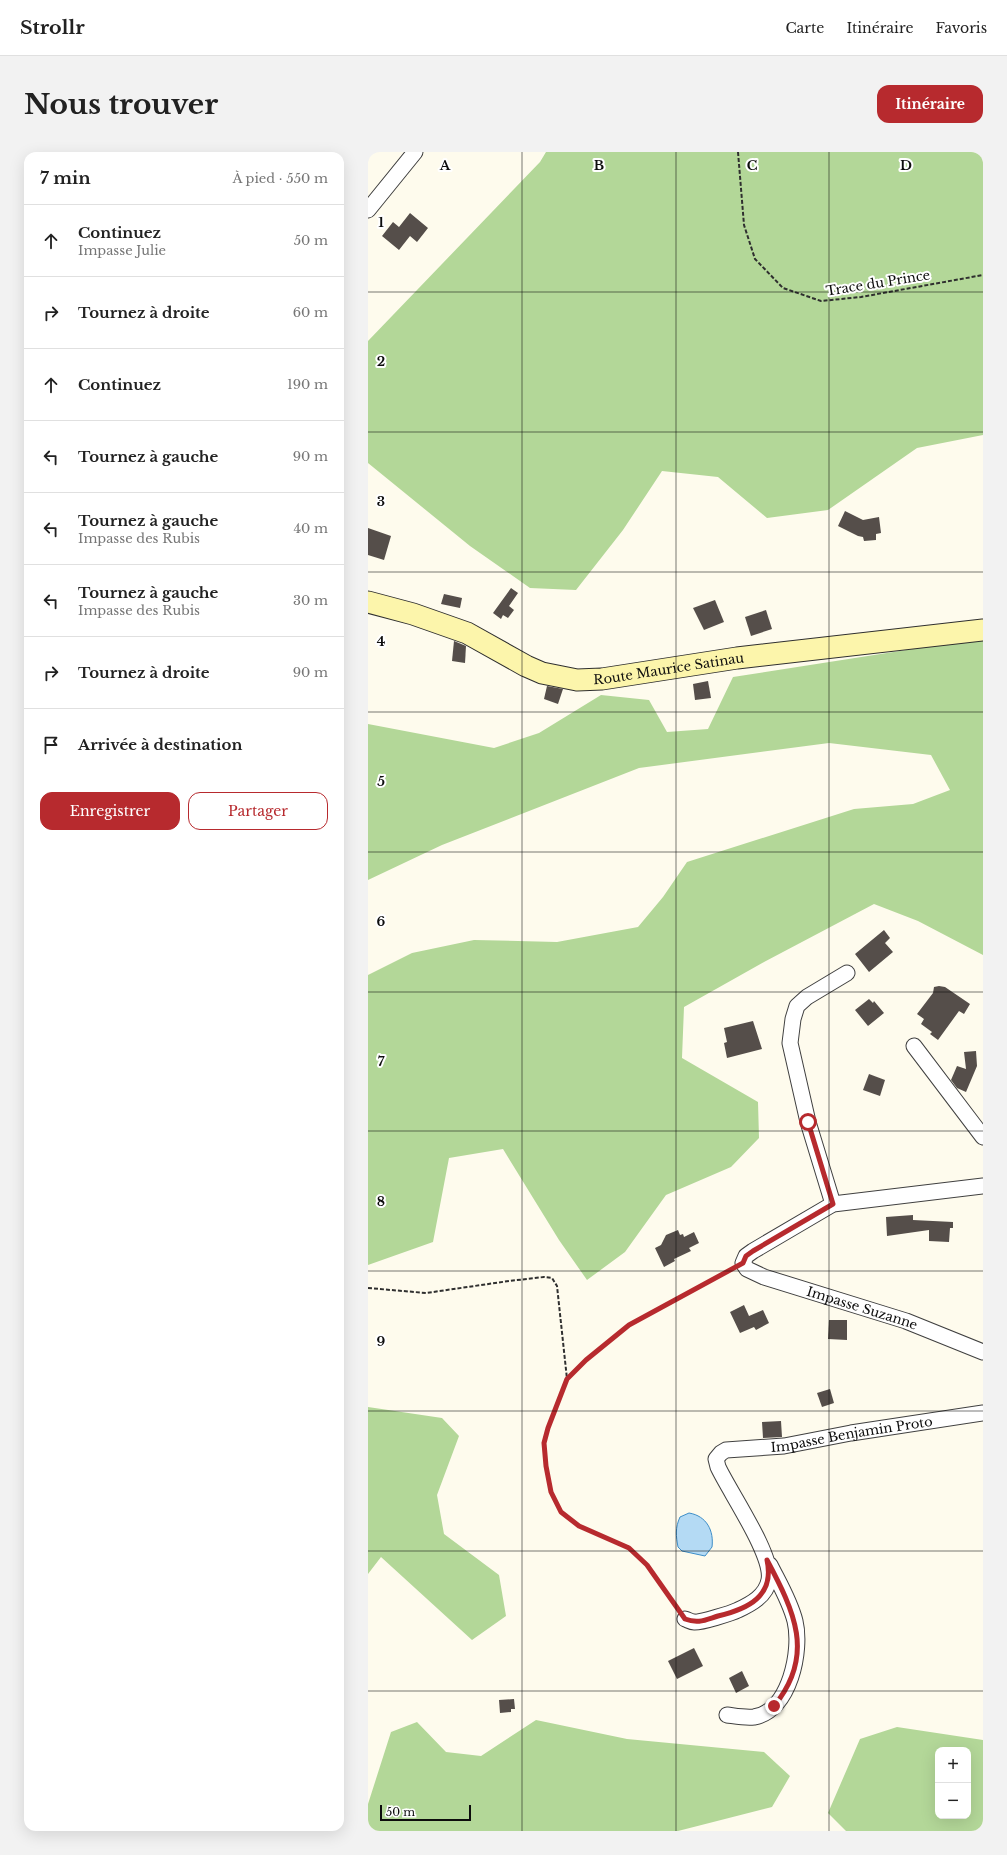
<!DOCTYPE html>
<html lang="fr">
<head>
<meta charset="utf-8">
<style>
	:root { --surface:#fff; --page:#f2f2f2; --text:#222; --muted:#767676; --line:#e0e0e0; --accent:#b72a2e }
	body { margin:0; font-family:"Libre Baskerville",serif; background:var(--page); color:var(--text) }
	.controls { position:absolute; right:12px; bottom:12px; display:grid; overflow:hidden; border-radius:8px; box-shadow:0 4px 16px #0002 }
	.controls button { width:36px; height:36px; display:grid; place-items:center; padding:0; border:0; border-bottom:1px solid var(--line); background:var(--surface); color:var(--text); font:20px sans-serif }
	.scale { position:absolute; left:12px; bottom:10px; width:91px; box-sizing:border-box; padding-left:4px; border:2px solid #0d0d0d; border-top:0; font-size:11px; line-height:14px; white-space:nowrap; color:#0d0d0d; -webkit-text-stroke:3px #fff; paint-order:stroke }
	.stop { position:absolute; width:12px; height:12px; margin:-9px; border:3px solid #b72a2e; border-radius:50%; background:#fff }
	.stop.end { background:#b72a2e; border-color:#fff; box-shadow:0 1px 4px #0008 }
	.list { margin:0; padding:0; list-style:none }
	h2 { display:flex; justify-content:space-between; align-items:center; height:52px; margin:0; padding:0 16px; font-size:17px }
	h2 small { font-size:13px; font-weight:400; color:var(--muted) }
	.list li { display:grid; grid-template-columns:26px 1fr auto; gap:12px; align-items:center; box-sizing:border-box; height:72px; padding:0 16px; border-top:1px solid var(--line) }
	.list b { display:block; font-size:15px; white-space:nowrap }
	.list p { margin:0; font-size:13px; white-space:nowrap; color:var(--muted) }
	.list em { font-size:13px; font-style:normal; color:var(--muted) }
	.actions { display:flex; gap:8px; padding:12px 16px }
	.actions a { flex:1; padding:9px 0; border:1px solid var(--accent); border-radius:12px; text-align:center; font-size:14px; color:var(--accent) }
	.actions .main { background:var(--accent); color:#fff }
	.icon { flex:none; width:22px; height:22px; fill:none; stroke:currentColor; stroke-width:2; stroke-linecap:round; stroke-linejoin:round }
	.map { position:relative; flex:none; width:615px; height:1679px; overflow:hidden; border-radius:12px }
	header { display:flex; align-items:center; gap:24px; box-sizing:border-box; height:56px; padding:0 20px; background:var(--surface); border-bottom:1px solid var(--line) }
	header strong { font-size:19px }
	nav { display:flex; gap:22px; margin-inline-start:auto; font-size:14px }
	.intro { display:flex; align-items:center; justify-content:space-between; box-sizing:border-box; height:96px; padding:0 24px }
	h1 { margin:0; font-size:28px }
	.button { padding:10px 18px; border-radius:12px; background:var(--accent); color:#fff; font-size:14px; font-weight:700 }
	main { display:flex; gap:24px; padding:0 24px }
	aside { flex:1; background:var(--surface); border-radius:12px; box-shadow:0 4px 16px #0002 }
	.map>svg:first-child { display:block }
</style>
</head>
<body>
<header>
<strong>Strollr</strong>
<nav><a>Carte</a><a>Itinéraire</a><a>Favoris</a></nav>
</header>
<div class="intro"><h1>Nous trouver</h1><a class="button">Itinéraire</a></div>
<main>
<aside>
<h2>7 min<small>À pied · 550 m</small></h2>
<ul class="list">
<li><svg class="icon" aria-label="ahead" viewBox="0 0 24 24"><path d="M12 20V5M6 11l6-6 6 6"/></svg><div><b>Continuez</b><p>Impasse Julie</p></div><em>50 m</em></li>
<li><svg class="icon" aria-label="right" viewBox="0 0 24 24"><path d="M7 20v-9h11M14 6l5 5-5 5"/></svg><div><b>Tournez à droite</b></div><em>60 m</em></li>
<li><svg class="icon" aria-label="ahead" viewBox="0 0 24 24"><path d="M12 20V5M6 11l6-6 6 6"/></svg><div><b>Continuez</b></div><em>190 m</em></li>
<li><svg class="icon" aria-label="left" viewBox="0 0 24 24"><path d="M17 20v-9H6M10 6l-5 5 5 5"/></svg><div><b>Tournez à gauche</b></div><em>90 m</em></li>
<li><svg class="icon" aria-label="left" viewBox="0 0 24 24"><path d="M17 20v-9H6M10 6l-5 5 5 5"/></svg><div><b>Tournez à gauche</b><p>Impasse des Rubis</p></div><em>40 m</em></li>
<li><svg class="icon" aria-label="left" viewBox="0 0 24 24"><path d="M17 20v-9H6M10 6l-5 5 5 5"/></svg><div><b>Tournez à gauche</b><p>Impasse des Rubis</p></div><em>30 m</em></li>
<li><svg class="icon" aria-label="right" viewBox="0 0 24 24"><path d="M7 20v-9h11M14 6l5 5-5 5"/></svg><div><b>Tournez à droite</b></div><em>90 m</em></li>
<li><svg class="icon" aria-label="arrive" viewBox="0 0 24 24"><path d="M6 21V4h12l-3 4 3 4H6"/></svg><div><b>Arrivée à destination</b></div></li>
</ul>
<div class="actions"><a class="main">Enregistrer</a><a>Partager</a></div>
</aside>
<div class="map">
<svg width="615" height="1679" viewBox="0 0 615 1679">
	<rect width="100%" height="100%" fill="#fefbed"/>
	<g fill="#b3d798" fill-rule="evenodd">
		<path d="M178,0H615V283L549,296L460,358L399,366L350,325L294,319L255,378L208,438L162,436L102,394L0,311V189L172,10Z"/>
		<path d="M615,486V803L550,769L506,752L396,810L316,855L314,906L390,950L391,986L363,1015L298,1043L257,1100L219,1128L191,1088L135,997L81,1006L65,1090L0,1113V823L44,801L106,788L189,790L270,775L295,745L319,710L486,657L545,652L582,638L563,603L461,591L271,616L74,693L0,728V572L126,596L171,581L233,543L281,548L299,580L340,577L365,525Z"/>
		<path d="M0,1255L74,1266L91,1284L69,1343L76,1382L131,1423L138,1464L104,1488L13,1405L0,1422Z"/>
		<path d="M168,1568L259,1587L396,1600L422,1624L404,1655L310,1679H0V1652L23,1580L49,1570L78,1600L113,1604Z"/>
		<path d="M529,1575L615,1588V1679H478L460,1661L492,1587ZM570,1598H600V1664H570Z"/>
	</g>
	<path fill="#b4daf4" stroke="#3e8ec8" d="M321,1361C339,1364 346,1379 344,1395L337,1404L314,1399L310,1395C308,1384 307,1376 312,1365Z"/>
	<g fill="#554e4a">
		<path d="M42,61L60,76L49,90L42,84L31,98L14,84L25,70L31,75Z"/>
		<path d="M477,359L495,368L511,365L513,381L508,382V388L496,389L495,385L490,384L470,374Z"/>
		<path d="M0,376L23,384L16,408L0,403Z"/>
		<path d="M143,436L150,441L141,454L146,458L140,466L135,463L133,467L125,461Z"/>
		<path d="M76,442L94,446L92,456L73,452Z"/>
		<path d="M347,448L356,470L336,478L325,456Z"/>
		<path d="M398,458L404,477L383,484L377,465Z"/>
		<path d="M86,489L98,494L97,511L84,509Z"/>
		<path d="M340,529L343,546L327,548L325,532Z"/>
		<path d="M179,534L195,537L190,552L176,547Z"/>
		<path d="M516,778L522,786L517,791L525,800L501,820L487,802Z"/>
		<path d="M571,834L577,835L602,852L596,862L591,859L570,888L562,882L564,880L553,872L556,867L549,862L565,841L566,835Z"/>
		<path d="M501,847L505,851L506,849L516,861L500,874L487,858Z"/>
		<path d="M385,869L394,897L359,906L356,891L359,890L356,876Z"/>
		<path d="M608,899L609,914L598,940L589,936L583,928L589,914L598,917L596,900Z"/>
		<path d="M501,922L517,928L512,944L495,938Z"/>
		<path d="M545,1063V1068L585,1070V1076H582L581,1090L561,1089V1078L519,1084L518,1065Z"/>
		<path d="M310,1078L312,1083L315,1082L316,1085L326,1080L331,1091L321,1096L323,1099L306,1107L307,1109L296,1115L287,1096L293,1093L298,1083Z"/>
		<path d="M376,1153L381,1164L395,1158L401,1171L388,1178L386,1175L372,1181L362,1160Z"/>
		<path d="M461,1168H479V1188L460,1187Z"/>
		<path d="M462,1237L466,1251L454,1255L449,1241Z"/>
		<path d="M413,1269L414,1285L395,1286L394,1270Z"/>
		<path d="M326,1496L335,1514L309,1527L300,1509Z"/>
		<path d="M374,1519L381,1534L368,1541L361,1526Z"/>
		<path d="M146,1547L147,1557H143V1560L132,1561L131,1548Z"/>
	</g>
	<g fill="none" stroke-linecap="round" stroke-linejoin="round">
		<g stroke="#404040" stroke-width="17">
			<g id="street">
				<path d="M0,58L47,0"/>
				<path d="M546,894L615,985"/>
				<path id="s1" d="M615,1034L465,1052L385,1099L378,1104L375,1111L379,1117L396,1125L538,1169L615,1200"/>
				<path d="M465,1052L440,970L422,891L425,867L429,854L439,845L479,821"/>
				<path id="s2" d="M317,1467C320,1468 323,1470 326,1470C332,1471 364,1461 370,1458C383,1452 398,1444 401,1428C406,1404 361,1339 350,1315L348,1307L353,1301L358,1298L416,1294L483,1281L615,1261"/>
				<path d="M359,1563C367,1564 377,1566 386,1565C422,1559 434,1498 427,1469C422,1449 411,1431 402,1413"/>
			</g>
		</g>
		<g stroke="#2f2f2f" stroke-width="23">
			<g id="secondary">
				<path id="s3" d="M0,450L45,462L99,481L158,514L174,521L209,528L234,527L369,506L615,478"/>
			</g>
		</g>
		<g stroke="#2f2f2f" stroke-width="2" stroke-dasharray="4 2" stroke-linecap="butt">
			<path d="M370,0L376,73L387,107L415,136L453,149L493,145L615,123"/>
			<path d="M0,1136L58,1141L141,1129L176,1125L184,1126L189,1134L199,1227L180,1276L176,1291L178,1314L183,1340L193,1360L211,1374L261,1395L279,1413L310,1457"/>
			<path d="M199,1227L218,1208L261,1173L364,1117"/>
		</g>
		<use href="#street" stroke="#fff" stroke-width="15"/>
		<use href="#secondary" stroke="#fcf5ab" stroke-width="21"/>
	</g>
	<g fill="none" stroke-linecap="round" stroke-linejoin="round">
		<path stroke="#b72a2e" stroke-width="5" d="M406,1554C448,1503 426,1459 399,1408C407,1444 380,1457 350,1464C337,1468 330,1472 317,1467L279,1413L261,1396L211,1374L193,1360L183,1340L178,1314L176,1291L180,1276L199,1227L218,1208L261,1173L375,1111L378,1104L385,1099L465,1052L440,970"/>
	</g>
	<path fill="none" stroke="#0d0d0d" stroke-width="1" stroke-opacity="0.55" d="M154,0V1679M308,0V1679M461,0V1679M0,140H615M0,280H615M0,420H615M0,560H615M0,700H615M0,840H615M0,979H615M0,1119H615M0,1259H615M0,1399H615M0,1539H615"/>
	<g text-anchor="middle" dominant-baseline="central" stroke-width="4" stroke-linejoin="round" paint-order="stroke">
		<g font-size="13" fill="#0d0d0d" stroke="#fff">
			<text transform="translate(510 131) rotate(-9)">Trace du Prince</text>
			<text stroke="none"><textPath href="#s3" startOffset="317">Route Maurice Satinau</textPath></text>
			<text stroke="none"><textPath href="#s1" startOffset="389">Impasse Suzanne</textPath></text>
			<text stroke="none"><textPath href="#s2" startOffset="374">Impasse Benjamin Proto</textPath></text>
		</g>
	</g>
	<g font-size="13" text-anchor="middle" font-weight="bold" fill="#0d0d0d" stroke="#fff" stroke-width="4" stroke-linejoin="round" paint-order="stroke">
		<text x="77" y="18">A</text>
		<text x="231" y="18">B</text>
		<text x="384" y="18">C</text>
		<text x="538" y="18">D</text>
		<text x="13" y="75">1</text>
		<text x="13" y="214">2</text>
		<text x="13" y="354">3</text>
		<text x="13" y="494">4</text>
		<text x="13" y="634">5</text>
		<text x="13" y="774">6</text>
		<text x="13" y="914">7</text>
		<text x="13" y="1054">8</text>
		<text x="13" y="1194">9</text>
	</g>
</svg>
<div class="controls">
<button>+</button>
<button>−</button>
</div>
<div class="scale">50 m</div>
<div class="stop" style="left:440px;top:970px"></div>
<div class="stop end" style="left:406px;top:1554px"></div>
</div>
</main>
</body>
</html>
